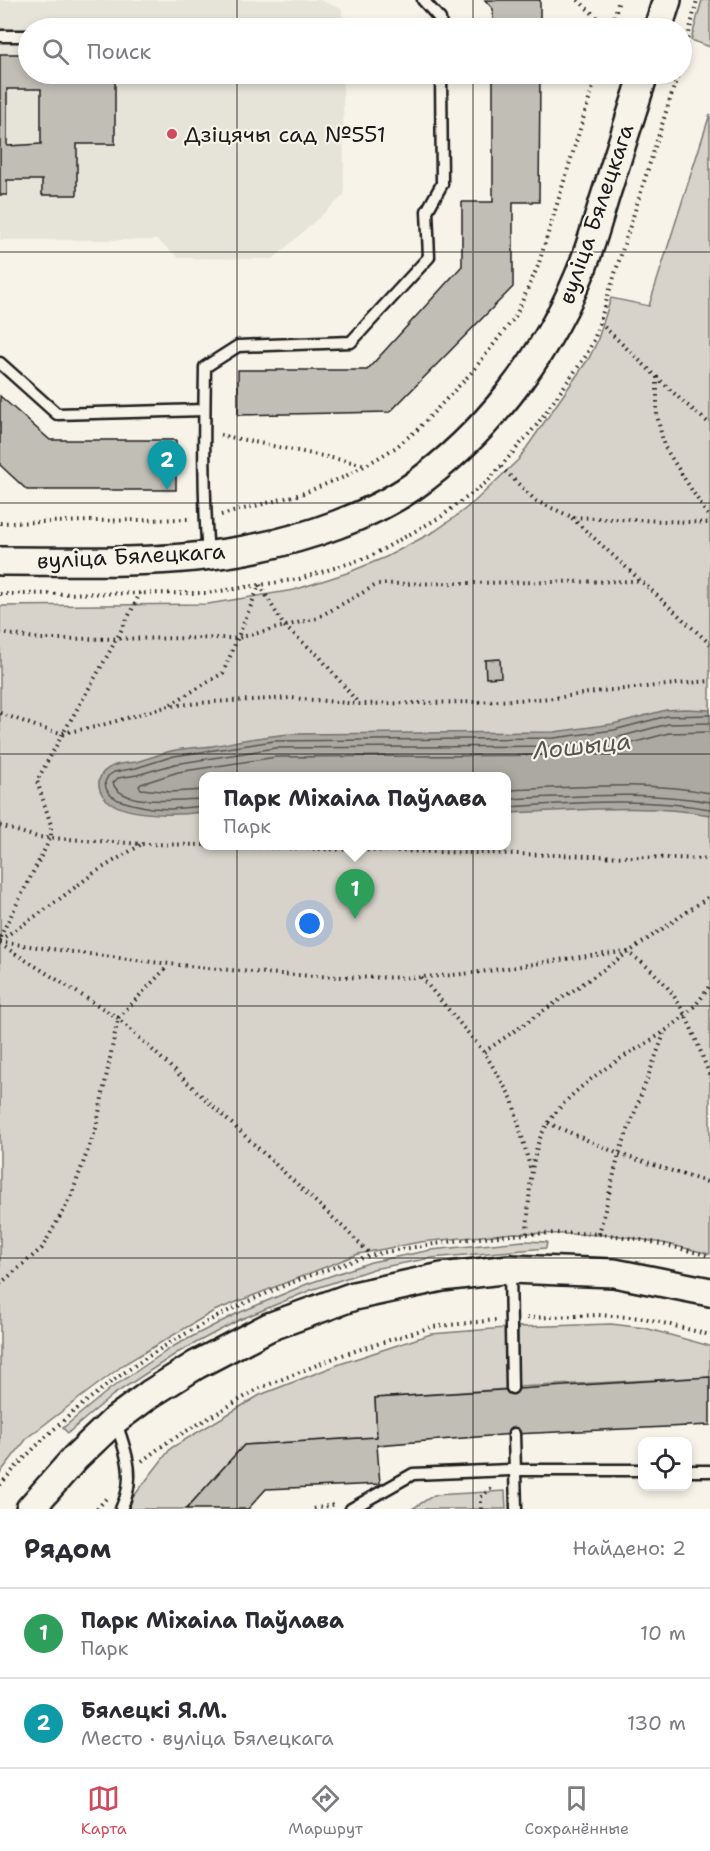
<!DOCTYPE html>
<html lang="ru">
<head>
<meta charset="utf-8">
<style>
	:root { --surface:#fff; --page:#f7f7f7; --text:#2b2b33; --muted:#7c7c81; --line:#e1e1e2; --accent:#d1495b }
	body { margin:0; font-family:"Shantell Sans",sans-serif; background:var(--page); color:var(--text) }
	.controls { position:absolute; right:18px; bottom:18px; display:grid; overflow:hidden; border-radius:12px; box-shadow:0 3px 9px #0003 }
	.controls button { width:54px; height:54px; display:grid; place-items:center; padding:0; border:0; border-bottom:2px solid var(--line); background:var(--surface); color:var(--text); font:30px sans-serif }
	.you { position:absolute; left:310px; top:924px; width:21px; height:21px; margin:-15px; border:4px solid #fff; border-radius:50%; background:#1a73e8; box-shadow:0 0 0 9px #1a73e833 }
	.badge { display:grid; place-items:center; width:39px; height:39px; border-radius:50%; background:var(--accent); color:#fff; font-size:20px; font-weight:700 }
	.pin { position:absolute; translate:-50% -50px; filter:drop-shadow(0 2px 3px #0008) }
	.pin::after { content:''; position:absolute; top:32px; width:21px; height:18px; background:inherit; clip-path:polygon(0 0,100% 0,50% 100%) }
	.popup { position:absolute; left:199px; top:772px; width:312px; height:78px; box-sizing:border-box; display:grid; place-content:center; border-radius:12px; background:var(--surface); filter:drop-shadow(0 2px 4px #0005); font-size:20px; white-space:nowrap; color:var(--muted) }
	.popup b { font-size:22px; color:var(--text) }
	.popup::after { content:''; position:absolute; left:50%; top:100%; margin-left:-12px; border:12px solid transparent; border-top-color:var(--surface) }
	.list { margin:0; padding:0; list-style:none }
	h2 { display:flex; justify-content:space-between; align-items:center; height:78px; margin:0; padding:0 24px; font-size:26px }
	h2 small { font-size:20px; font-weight:400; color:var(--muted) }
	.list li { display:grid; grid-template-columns:39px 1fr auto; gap:18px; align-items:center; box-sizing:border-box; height:90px; padding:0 24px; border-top:2px solid var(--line) }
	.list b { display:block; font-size:22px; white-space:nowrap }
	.list p { margin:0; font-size:20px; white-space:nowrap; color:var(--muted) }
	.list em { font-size:20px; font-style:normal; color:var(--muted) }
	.icon { flex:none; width:33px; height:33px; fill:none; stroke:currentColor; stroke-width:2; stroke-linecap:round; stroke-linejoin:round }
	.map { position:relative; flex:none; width:710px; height:1509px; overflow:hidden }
	.search { position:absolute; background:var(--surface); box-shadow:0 3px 9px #0003; left:18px; right:18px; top:18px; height:66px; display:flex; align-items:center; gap:15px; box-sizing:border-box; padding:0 21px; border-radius:33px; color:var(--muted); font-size:22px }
	.sheet { height:258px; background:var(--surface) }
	nav { display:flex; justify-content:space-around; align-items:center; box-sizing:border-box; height:84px; border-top:2px solid var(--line); background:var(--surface); font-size:16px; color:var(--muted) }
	nav a { display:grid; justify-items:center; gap:3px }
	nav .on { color:var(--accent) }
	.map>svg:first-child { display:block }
</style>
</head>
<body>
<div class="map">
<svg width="710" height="1509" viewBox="0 0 710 1509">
	<rect width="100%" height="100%" fill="#f7f3e8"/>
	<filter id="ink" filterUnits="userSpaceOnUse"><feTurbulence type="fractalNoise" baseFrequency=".0167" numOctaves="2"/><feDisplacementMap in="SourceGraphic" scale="12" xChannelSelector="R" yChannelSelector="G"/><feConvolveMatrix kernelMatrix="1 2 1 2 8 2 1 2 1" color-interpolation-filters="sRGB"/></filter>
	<g filter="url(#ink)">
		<path fill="#e6e3d9" d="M0,0H319L342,9V28H28V74H343L344,195L273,259L179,258L157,240H0Z"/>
		<g fill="#d7d3cb" stroke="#7a7874" stroke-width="1.5" fill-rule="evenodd">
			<path d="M702,0H710V47L691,40Z"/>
			<path d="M710,114V1254L663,1243L614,1235L514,1233L420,1242L358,1254L214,1311L126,1363L28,1437L0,1473V606L208,604L294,590L347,573L386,557L435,531L455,517L475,501L518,460L589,358L597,342L611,298L649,306ZM204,776H506V846H204Z"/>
			<path d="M523,1241L547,1242L546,1248L431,1258L373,1269L311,1290L239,1320L177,1353L113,1395L68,1433L63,1428L110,1389L174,1346L236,1314L307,1284L371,1262L431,1250Z"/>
			<path d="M611,1324L645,1328L710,1346V1377L518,1387V1327Z"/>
			<path d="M505,1328L507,1389L375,1398L377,1437L244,1445L186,1509H124L171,1448L260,1395L340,1364L431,1334Z"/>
			<path d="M505,1491L506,1509H412L434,1495Z"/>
		</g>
		<path fill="#aca9a2" stroke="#72716c" stroke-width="1.5" d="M685,709L710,710V815C643,803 574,811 507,813L506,776H204L203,812C179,815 104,820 99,786C98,778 102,772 109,768C118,762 127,764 136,762C148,759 159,754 171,751C185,747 199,748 212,746C240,741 266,735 294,734L554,732L613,724L666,710Z"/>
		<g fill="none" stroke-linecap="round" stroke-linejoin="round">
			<g stroke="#565452" stroke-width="1.5">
				<path d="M204,790L171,792L141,789L139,786L141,784L178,772L276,757L555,755L617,747L669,733L710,732"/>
				<path d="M506,790C574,788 643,780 710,793"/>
				<path d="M204,799C183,799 121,808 113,783L118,778L137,775L175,764L275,748L555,746L615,738L668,724L710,723"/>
				<path d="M506,799C574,797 643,790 710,802"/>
				<path d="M204,806L171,809L151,808L132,804L118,800L109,794L106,788L105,782L108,776L114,772L136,768L174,756L274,741L554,738L614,730L667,716L710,715"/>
				<path d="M506,807C573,803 644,797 710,809"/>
			</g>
		</g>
		<g fill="#c0beb5" stroke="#1c1c1c" stroke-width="1.5" fill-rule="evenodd">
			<path d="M485,0H540V28H493V9Z"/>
			<path d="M0,54H28V74H115V144H77V195H42V180H7V195H0ZM7,89H41V144L7,146Z"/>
			<path d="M493,74H540L539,202H513V287L390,412L238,415V370H367L462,266V202H493Z"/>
			<path d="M0,396L50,440H176V490H27L0,465Z"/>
			<path d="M500,659L501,677L486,678L485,660Z"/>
			<path d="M710,1377V1425L514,1434L377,1445L380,1484L266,1489L248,1509H186L244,1445L377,1437L375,1398Z"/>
		</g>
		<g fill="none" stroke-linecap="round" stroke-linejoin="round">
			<g stroke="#1c1c1c" stroke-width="15">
				<g id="service">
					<path d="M423,0L440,19L441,28"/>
					<path d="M0,36H28"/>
					<path d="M0,363L57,414L204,410"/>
					<path d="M208,555C203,492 204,430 205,367L238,346L351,342L429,257L427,211L442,184L441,74"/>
					<path d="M510,1269L512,1388"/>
					<path d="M115,1420C126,1452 137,1477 121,1509"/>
					<path d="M514,1434L516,1509"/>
					<path d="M688,1471H710"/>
					<path d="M351,1509L413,1474L510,1470H642"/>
				</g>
			</g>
			<g stroke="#1c1c1c" stroke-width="32">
				<g id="tertiary">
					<path d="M658,28L667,0"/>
					<path d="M0,561C85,561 172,565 255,548C306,538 370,516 412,487C485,435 543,360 578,278C589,253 596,226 604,200C617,158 631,116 644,74"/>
					<path d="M30,1509L75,1458L115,1420L150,1394L196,1365L269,1327L354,1296L442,1277L510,1269L614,1273L710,1292"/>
				</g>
			</g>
			<g stroke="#1c1c1c" stroke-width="4" stroke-dasharray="1.5 4.5" stroke-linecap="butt">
				<path d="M578,0L608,28"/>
				<path d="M611,28L619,0"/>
				<path d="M682,62L697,0"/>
				<path d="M600,323L680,399L710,424"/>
				<path d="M657,377V415L664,446L710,519"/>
				<path d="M220,435L366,465"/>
				<path d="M501,467L536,501L572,517L710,523"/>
				<path d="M221,515L301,494L344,477L366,465L395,448L418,429L473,371L515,317L538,266L597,74"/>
				<path d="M572,518L710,644"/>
				<path d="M0,523L190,519"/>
				<path d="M260,585L284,626L319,656L359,704"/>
				<path d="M0,594L207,593L299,579L369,557L442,516L487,482L536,426L585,357L594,340L678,74"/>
				<path d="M0,633L41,639L238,638L317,618L378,584L640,581"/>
				<path d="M171,704L223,673L259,586"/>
				<path d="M0,713L44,729L62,733L95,727L169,706L211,702L291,698L359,704L476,702L555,698L602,691L710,681"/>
				<path d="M0,826L37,837L143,844L204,845"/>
				<path d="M205,846L710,859"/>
				<path d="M0,937L51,837V825L37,781C70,718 109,658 140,593"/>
				<path d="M0,940L49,907L94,873L142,844"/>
				<path d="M0,942C139,961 279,981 420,977C489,975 558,957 627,952C637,959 648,966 656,975C685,1002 696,1041 710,1076"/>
				<path d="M0,944L118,1018L344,1228L371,1255"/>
				<path d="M421,977L484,1052L512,1099L531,1171"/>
				<path d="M484,1052L710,896"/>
				<path d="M548,1123L619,1154L710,1183"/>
				<path d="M527,1233C529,1205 529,1175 537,1147C548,1106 600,1070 635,1050C664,1033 693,1014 710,985"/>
				<path d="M599,1234L619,1154L664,1034"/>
				<path d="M0,1284L42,1248L70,1199L96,1128L118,1018L168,966"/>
				<path d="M527,1318L598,1315L644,1318L710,1335"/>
				<path d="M142,1461L166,1443L258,1389L339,1356L431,1327L496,1320"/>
				<path d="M0,1485C96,1373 228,1298 369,1256C386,1251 405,1249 422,1246C481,1236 539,1231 599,1234C636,1237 674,1247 710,1256"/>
				<path d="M97,1509L108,1496"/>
				<path d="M314,1509L336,1504"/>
				<path d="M481,1509V1497L492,1487"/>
			</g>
			<use href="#service" stroke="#f7f3e8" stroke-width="10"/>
			<use href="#tertiary" stroke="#f7f3e8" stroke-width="27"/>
		</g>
	</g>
	<path fill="none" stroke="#1c1c1c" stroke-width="1.5" stroke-opacity="0.55" d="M237,0V28M473,0V28M237,74V1509M473,74V1509M0,252H710M0,503H710M0,754H710M0,1006H710M0,1258H710"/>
	<circle fill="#d1495b" stroke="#f7f3e8" stroke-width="2" cx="172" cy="134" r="6"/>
	<g text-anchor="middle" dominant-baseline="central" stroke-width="4.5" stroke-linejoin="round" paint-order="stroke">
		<g font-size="22" fill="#1c1c1c" stroke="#f7f3e8" text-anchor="start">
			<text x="184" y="134">Дзіцячы сад №551</text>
		</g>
		<g font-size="22" fill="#1c1c1c" stroke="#f7f3e8">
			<text transform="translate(596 214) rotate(-71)">вуліца Бялецкага</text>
			<text transform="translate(131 556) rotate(-3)">вуліца Бялецкага</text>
		</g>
		<g font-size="24" font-style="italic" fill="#565452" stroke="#f7f3e8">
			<text transform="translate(582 746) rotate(-6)">Лошыца</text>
		</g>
	</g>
</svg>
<div class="controls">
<button><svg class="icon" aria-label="locate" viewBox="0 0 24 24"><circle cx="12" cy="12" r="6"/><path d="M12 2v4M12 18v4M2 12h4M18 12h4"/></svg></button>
</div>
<div class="you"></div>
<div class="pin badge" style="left:355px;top:919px;background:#2e9e5b">1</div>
<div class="popup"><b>Парк Міхаіла Паўлава</b>Парк</div>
<div class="pin badge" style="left:167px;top:490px;background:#0f9aa8">2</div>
<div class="search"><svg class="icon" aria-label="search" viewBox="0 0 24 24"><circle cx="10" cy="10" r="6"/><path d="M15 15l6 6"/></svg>Поиск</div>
</div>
<section class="sheet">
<h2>Рядом<small>Найдено: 2</small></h2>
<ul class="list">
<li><span class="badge" style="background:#2e9e5b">1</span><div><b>Парк Міхаіла Паўлава</b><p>Парк</p></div><em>10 m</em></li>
<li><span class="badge" style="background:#0f9aa8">2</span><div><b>Бялецкі Я.М.</b><p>Место · вуліца Бялецкага</p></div><em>130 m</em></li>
</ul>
</section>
<nav>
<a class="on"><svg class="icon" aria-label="map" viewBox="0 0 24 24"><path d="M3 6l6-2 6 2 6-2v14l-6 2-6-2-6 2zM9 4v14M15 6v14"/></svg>Карта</a>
<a><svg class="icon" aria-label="directions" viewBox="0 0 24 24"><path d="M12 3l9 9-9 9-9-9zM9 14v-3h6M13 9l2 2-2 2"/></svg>Маршрут</a>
<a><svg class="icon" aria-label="saved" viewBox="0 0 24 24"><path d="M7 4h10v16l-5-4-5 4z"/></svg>Сохранённые</a>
</nav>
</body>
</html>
